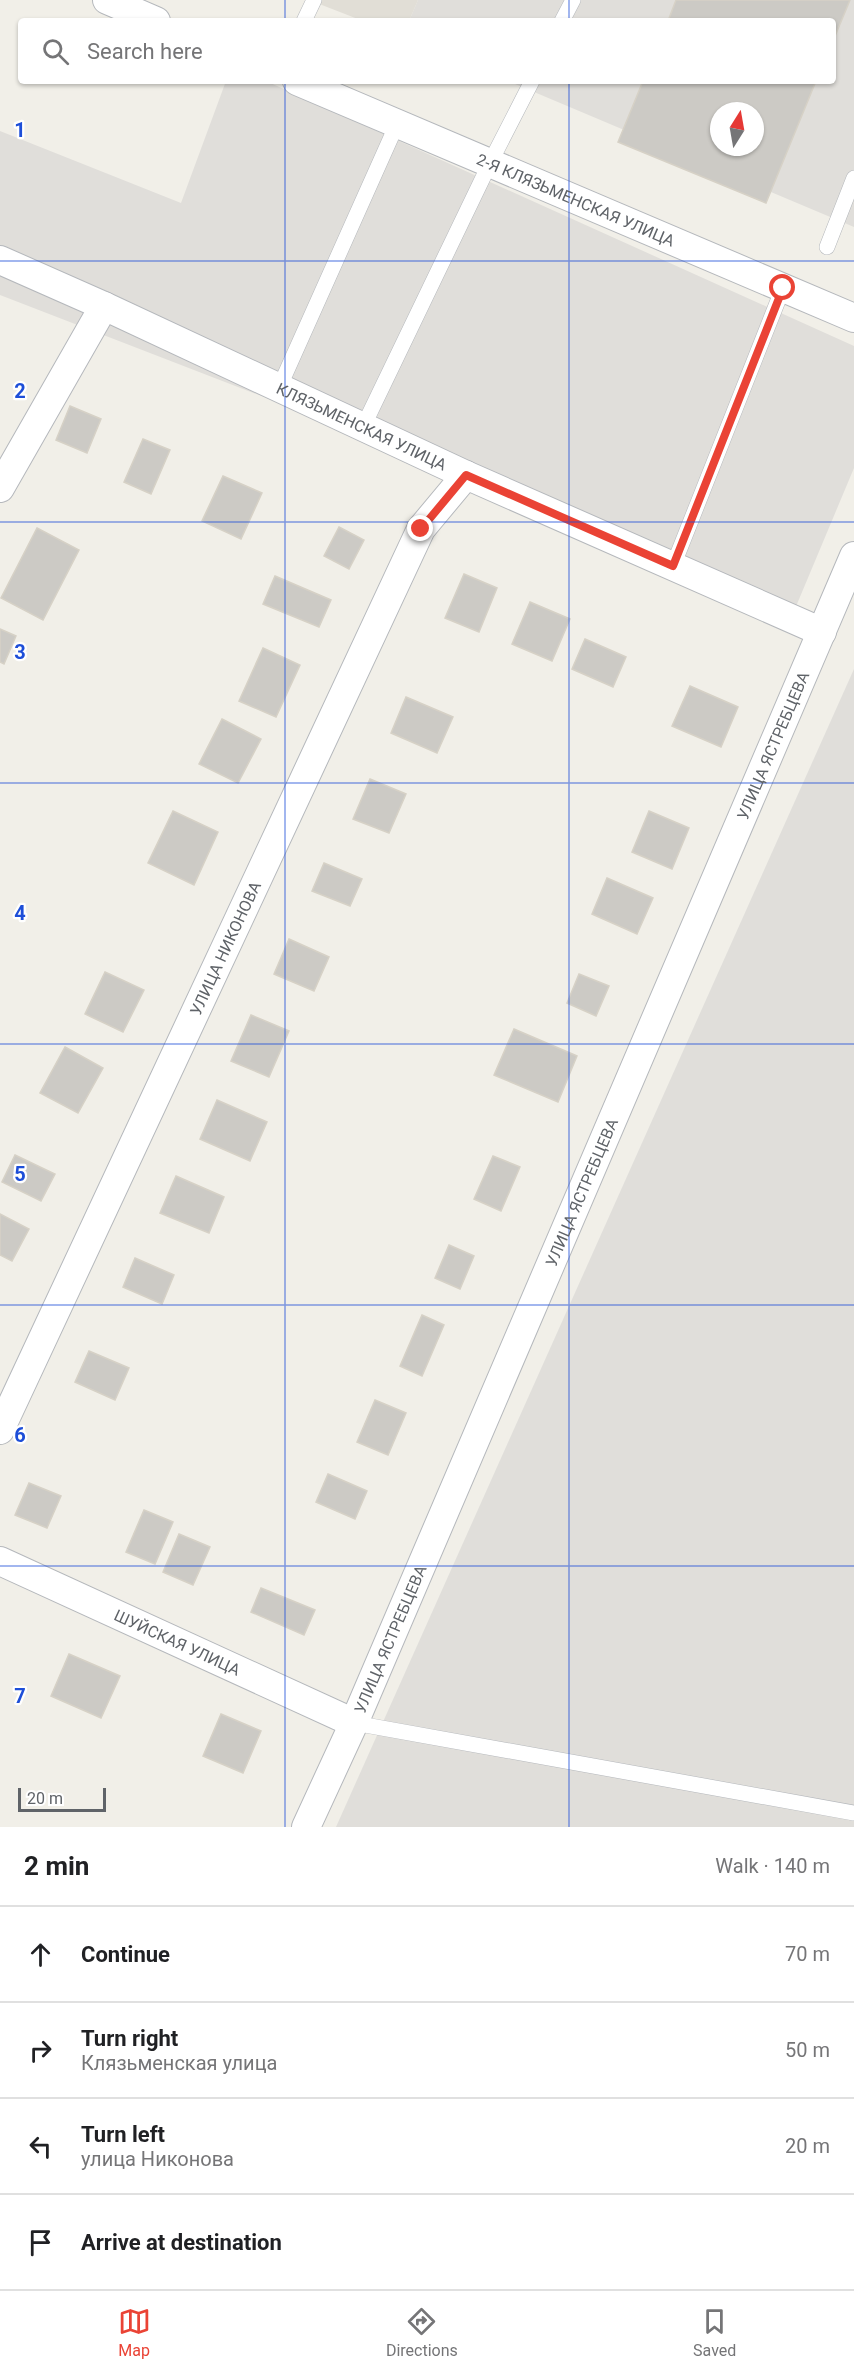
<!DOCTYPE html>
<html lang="en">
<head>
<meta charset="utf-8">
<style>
	:root { --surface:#fff; --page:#f2f2f2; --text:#202124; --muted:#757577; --line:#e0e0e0; --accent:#ea4335 }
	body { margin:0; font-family:Roboto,sans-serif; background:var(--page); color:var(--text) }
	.compass { position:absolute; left:710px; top:102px; width:54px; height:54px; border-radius:50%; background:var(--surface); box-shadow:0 2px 4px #0004; rotate:11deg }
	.scale { position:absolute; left:18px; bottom:15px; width:88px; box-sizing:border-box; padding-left:6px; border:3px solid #5f6368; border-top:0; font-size:16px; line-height:21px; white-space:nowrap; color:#5f6368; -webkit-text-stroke:4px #fff; paint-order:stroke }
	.stop { position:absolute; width:18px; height:18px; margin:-14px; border:4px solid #ea4335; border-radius:50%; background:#fff }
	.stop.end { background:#ea4335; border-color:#fff; box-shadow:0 2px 6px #0008 }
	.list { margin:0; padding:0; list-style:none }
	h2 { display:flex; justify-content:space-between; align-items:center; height:78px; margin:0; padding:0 24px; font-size:26px }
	h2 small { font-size:20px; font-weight:400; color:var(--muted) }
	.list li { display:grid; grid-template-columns:39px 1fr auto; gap:18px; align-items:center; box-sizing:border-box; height:96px; padding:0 24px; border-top:2px solid var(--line) }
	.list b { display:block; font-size:22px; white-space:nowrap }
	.list p { margin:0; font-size:20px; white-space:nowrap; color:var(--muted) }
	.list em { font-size:20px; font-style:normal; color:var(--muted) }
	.icon { flex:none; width:33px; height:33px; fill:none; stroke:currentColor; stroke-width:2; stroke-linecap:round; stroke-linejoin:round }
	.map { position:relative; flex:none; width:854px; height:1827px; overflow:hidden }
	.search { position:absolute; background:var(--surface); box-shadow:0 2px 4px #0004; left:18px; right:18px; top:18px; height:66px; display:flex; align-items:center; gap:15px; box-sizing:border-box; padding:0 21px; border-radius:6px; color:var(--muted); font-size:22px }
	.sheet { height:462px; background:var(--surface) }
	nav { display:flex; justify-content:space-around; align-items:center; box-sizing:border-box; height:84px; border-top:2px solid var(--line); background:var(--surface); font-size:16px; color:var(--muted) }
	nav a { display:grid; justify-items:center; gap:3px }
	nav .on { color:var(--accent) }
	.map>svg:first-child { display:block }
</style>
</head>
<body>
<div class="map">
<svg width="854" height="1827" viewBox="0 0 854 1827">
	<rect width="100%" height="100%" fill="#f1efe8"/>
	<g fill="#e0deda" fill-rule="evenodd">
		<path d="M418,0H854V227L508,81H833V21H409ZM719,111H755V147H719Z"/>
		<path d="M226,81H266L854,346V468L792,616L466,475L0,295V131L181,203Z"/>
		<path d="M854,669V1827H336Z"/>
	</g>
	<path fill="#e1ded6" d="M309,0H418L409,21H363Z"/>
	<g fill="#cccac5" stroke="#d6d1c6" stroke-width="1.5" fill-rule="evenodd">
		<path d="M676,0H850L833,41V21H668Z"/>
		<path d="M643,81H816L766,203L618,142ZM719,111H755V147H719Z"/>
		<path d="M70,406L101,419L87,453L56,440Z"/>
		<path d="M143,439L170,450L151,494L124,482Z"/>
		<path d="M223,476L262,493L241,539L202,521Z"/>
		<path d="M339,527L364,540L349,569L324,556Z"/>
		<path d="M37,528L79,550L43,620L1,598Z"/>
		<path d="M464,574L497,588L479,632L445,618Z"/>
		<path d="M275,576L331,600L319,627L263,604Z"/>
		<path d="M530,602L570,619L552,661L512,644Z"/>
		<path d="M0,629L16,636L4,664L0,662Z"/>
		<path d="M585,639L626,657L613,687L572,669Z"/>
		<path d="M263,648L300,665L276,717L239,701Z"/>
		<path d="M690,686L738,707L721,747L672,726Z"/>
		<path d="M406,697L453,717L437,753L391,733Z"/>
		<path d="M222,719L261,739L238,783L199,764Z"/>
		<path d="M370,779L406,794L389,833L353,819Z"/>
		<path d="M173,811L218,832L194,885L148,863Z"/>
		<path d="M649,811L689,828L672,869L632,852Z"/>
		<path d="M324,863L362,879L350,906L312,891Z"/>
		<path d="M607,878L653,898L637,934L592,914Z"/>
		<path d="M289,939L329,957L314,991L274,974Z"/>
		<path d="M105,972L144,990L123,1032L85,1014Z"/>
		<path d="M579,974L609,986L596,1016L567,1003Z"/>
		<path d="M251,1015L289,1031L269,1077L231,1061Z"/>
		<path d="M514,1029L577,1056L558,1102L494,1075Z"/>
		<path d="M65,1047L103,1068L78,1113L40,1093Z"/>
		<path d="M217,1100L267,1122L250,1161L200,1139Z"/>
		<path d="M15,1155L55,1174L41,1201L2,1182Z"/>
		<path d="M493,1156L520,1167L501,1211L474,1199Z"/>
		<path d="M176,1176L224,1197L209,1233L160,1213Z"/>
		<path d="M0,1214L29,1229L12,1261L0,1255Z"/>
		<path d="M449,1245L474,1256L460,1289L435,1278Z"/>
		<path d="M135,1258L174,1275L162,1304L123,1287Z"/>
		<path d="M422,1315L444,1325L422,1376L400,1366Z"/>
		<path d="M89,1351L129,1368L115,1400L75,1382Z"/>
		<path d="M375,1400L406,1413L388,1455L357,1442Z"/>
		<path d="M328,1474L367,1491L355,1519L316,1502Z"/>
		<path d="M29,1483L61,1496L47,1528L15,1515Z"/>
		<path d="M144,1510L173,1522L155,1564L126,1552Z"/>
		<path d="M179,1534L210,1547L193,1585L163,1572Z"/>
		<path d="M261,1588L315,1610L304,1635L251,1612Z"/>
		<path d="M69,1654L120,1676L101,1718L51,1696Z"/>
		<path d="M221,1714L261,1731L243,1773L203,1756Z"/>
	</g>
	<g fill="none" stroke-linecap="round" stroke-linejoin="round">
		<g stroke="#b5b8bc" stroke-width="16">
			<g id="lane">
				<path d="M304,21L314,0"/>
				<path d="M562,21L573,0"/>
				<path d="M827,247L854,178"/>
				<path d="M279,388L397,124"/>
				<path d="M363,427L490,163L532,81"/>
				<path d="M673,566L783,288"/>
				<path d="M354,1723L854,1813"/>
			</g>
		</g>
		<g stroke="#b5b8bc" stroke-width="30">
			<g id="street">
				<path d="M107,0L156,21"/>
				<path id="s1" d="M297,81L854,318"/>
				<path id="s2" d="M0,260L104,306L466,475L822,632"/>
				<path d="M0,488L104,306"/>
				<path id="s3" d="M0,1430L421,529L466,475"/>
				<path id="s4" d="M0,1561L354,1723"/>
				<path id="s5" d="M306,1827L354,1723L854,556"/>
			</g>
		</g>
		<use href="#lane" stroke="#fff" stroke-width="15"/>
		<use href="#street" stroke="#fff" stroke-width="28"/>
	</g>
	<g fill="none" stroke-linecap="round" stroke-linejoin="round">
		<path stroke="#ea4335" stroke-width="8" d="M421,529L466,475L673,566L783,288"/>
	</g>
	<path fill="none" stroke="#1d4ed8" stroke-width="1.5" stroke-opacity="0.55" d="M285,0V21M569,0V21M285,81V1827M569,81V1827M0,261H854M0,522H854M0,783H854M0,1044H854M0,1305H854M0,1566H854"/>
	<g text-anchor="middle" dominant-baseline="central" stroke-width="4.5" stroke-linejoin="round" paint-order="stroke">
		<g font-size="16" fill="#5f6368" stroke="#fff">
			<text stroke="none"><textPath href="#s1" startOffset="303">2-Я КЛЯЗЬМЕНСКАЯ УЛИЦА</textPath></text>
			<text stroke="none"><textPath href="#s2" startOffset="398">КЛЯЗЬМЕНСКАЯ УЛИЦА</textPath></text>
			<text stroke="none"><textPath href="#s5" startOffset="1178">УЛИЦА ЯСТРЕБЦЕВА</textPath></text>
			<text stroke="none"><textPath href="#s3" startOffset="532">УЛИЦА НИКОНОВА</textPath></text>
			<text stroke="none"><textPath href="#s5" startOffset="692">УЛИЦА ЯСТРЕБЦЕВА</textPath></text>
			<text stroke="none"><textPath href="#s5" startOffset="206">УЛИЦА ЯСТРЕБЦЕВА</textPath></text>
			<text stroke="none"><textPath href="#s4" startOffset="195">ШУЙСКАЯ УЛИЦА</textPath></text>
		</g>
	</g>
	<g font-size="20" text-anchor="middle" font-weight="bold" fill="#1d4ed8" stroke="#fff" stroke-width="4.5" stroke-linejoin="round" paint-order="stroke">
		<text x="20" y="137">1</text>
		<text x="20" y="398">2</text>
		<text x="20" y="659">3</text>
		<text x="20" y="920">4</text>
		<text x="20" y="1181">5</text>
		<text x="20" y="1442">6</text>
		<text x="20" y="1703">7</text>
	</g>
</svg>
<svg class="compass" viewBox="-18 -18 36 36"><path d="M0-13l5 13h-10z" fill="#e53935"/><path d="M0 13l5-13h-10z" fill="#757577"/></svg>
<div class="scale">20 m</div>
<div class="stop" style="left:783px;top:288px"></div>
<div class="stop end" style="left:421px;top:529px"></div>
<div class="search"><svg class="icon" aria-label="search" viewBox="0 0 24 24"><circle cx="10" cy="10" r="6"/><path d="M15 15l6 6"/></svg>Search here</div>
</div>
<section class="sheet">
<h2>2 min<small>Walk · 140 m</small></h2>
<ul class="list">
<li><svg class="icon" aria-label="ahead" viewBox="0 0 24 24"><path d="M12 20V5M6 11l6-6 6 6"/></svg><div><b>Continue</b></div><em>70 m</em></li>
<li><svg class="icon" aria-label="right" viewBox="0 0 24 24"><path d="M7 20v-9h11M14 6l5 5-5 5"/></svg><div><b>Turn right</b><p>Клязьменская улица</p></div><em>50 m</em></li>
<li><svg class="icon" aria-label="left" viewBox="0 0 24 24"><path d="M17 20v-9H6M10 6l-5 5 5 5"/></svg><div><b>Turn left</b><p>улица Никонова</p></div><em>20 m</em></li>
<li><svg class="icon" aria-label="arrive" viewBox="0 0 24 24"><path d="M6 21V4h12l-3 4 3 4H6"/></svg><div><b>Arrive at destination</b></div></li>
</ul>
</section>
<nav>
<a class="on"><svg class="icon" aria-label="map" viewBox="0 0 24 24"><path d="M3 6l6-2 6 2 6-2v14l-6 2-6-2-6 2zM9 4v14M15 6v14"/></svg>Map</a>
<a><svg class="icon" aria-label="directions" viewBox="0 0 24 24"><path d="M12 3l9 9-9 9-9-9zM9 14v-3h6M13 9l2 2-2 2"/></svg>Directions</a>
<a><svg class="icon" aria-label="saved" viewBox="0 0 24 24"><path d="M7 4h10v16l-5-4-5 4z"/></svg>Saved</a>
</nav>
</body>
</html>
